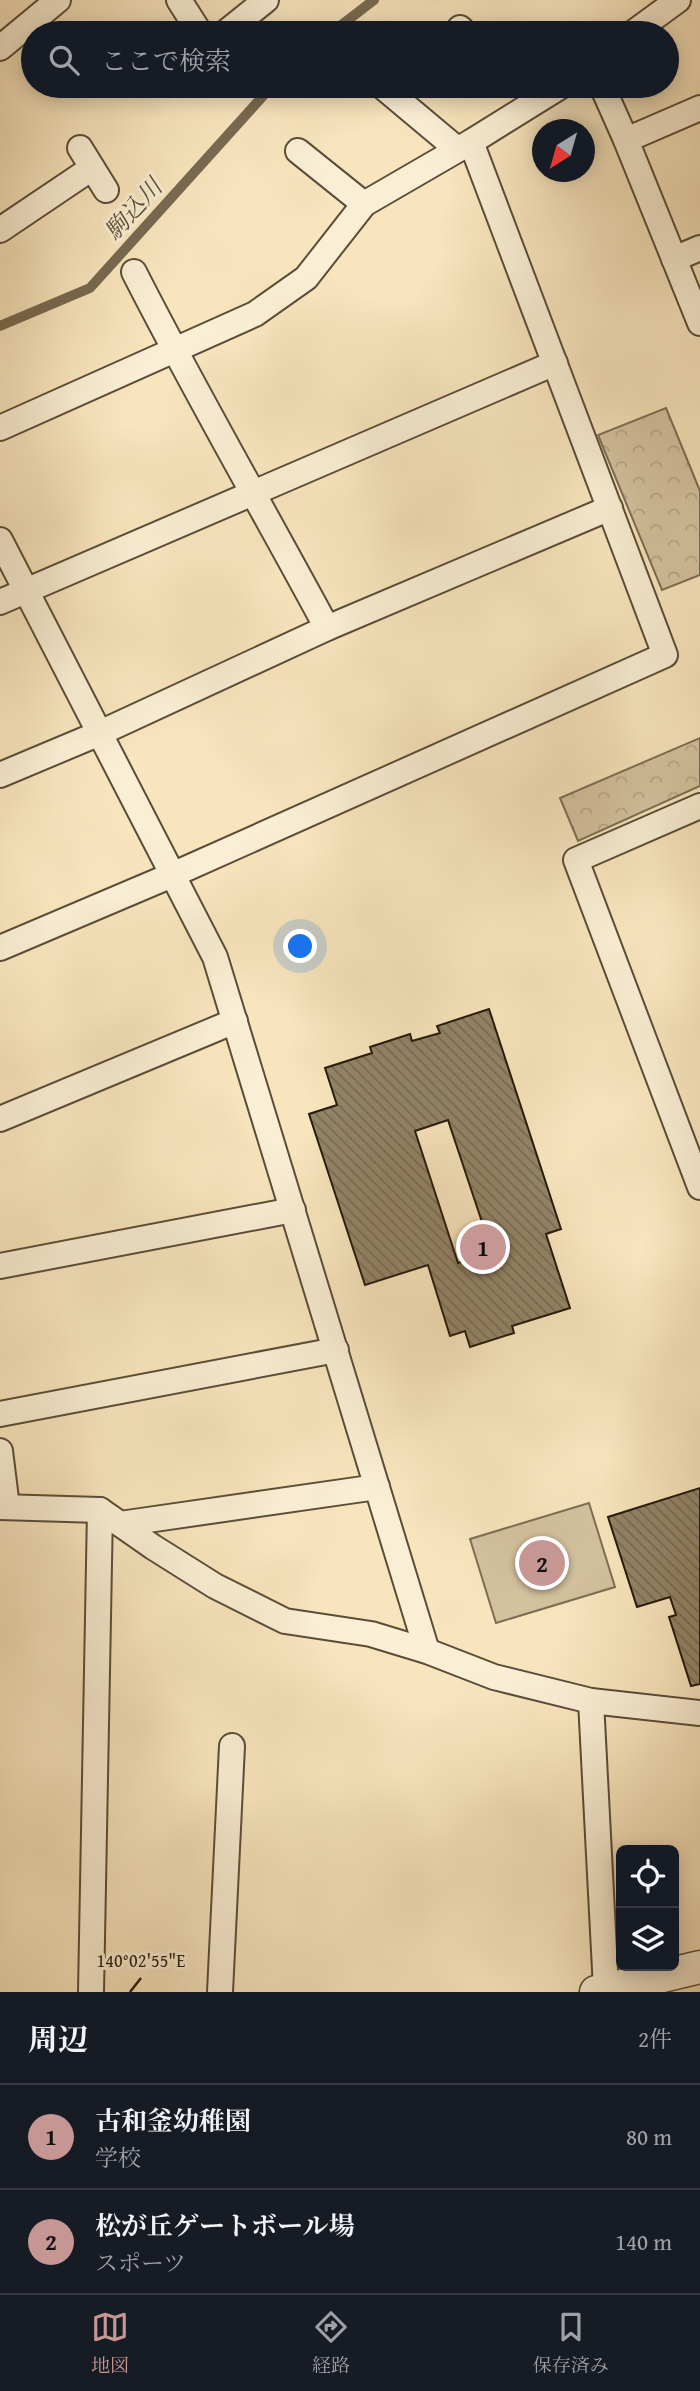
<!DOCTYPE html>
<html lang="ja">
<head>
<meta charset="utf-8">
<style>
	:root { --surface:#171b24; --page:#242831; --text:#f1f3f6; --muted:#9ea1a6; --line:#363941; --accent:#c59692 }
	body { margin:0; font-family:"Gentium Book Plus","Noto Serif JP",serif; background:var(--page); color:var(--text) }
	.controls { position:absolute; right:21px; bottom:21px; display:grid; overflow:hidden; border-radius:10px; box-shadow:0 4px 18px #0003 }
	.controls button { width:63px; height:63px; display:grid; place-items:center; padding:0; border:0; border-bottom:2px solid var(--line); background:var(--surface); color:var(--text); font:35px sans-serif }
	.compass { position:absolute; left:532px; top:119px; width:63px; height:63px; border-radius:50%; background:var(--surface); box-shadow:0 4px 18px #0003; rotate:217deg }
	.you { position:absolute; left:301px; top:947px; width:24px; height:24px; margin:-18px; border:5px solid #fff; border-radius:50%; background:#1a73e8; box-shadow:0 0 0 10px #1a73e833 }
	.badge { display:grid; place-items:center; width:46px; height:46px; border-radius:50%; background:var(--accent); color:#111; font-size:23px; font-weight:700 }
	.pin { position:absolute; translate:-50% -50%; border:4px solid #fff; box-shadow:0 2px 7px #0006 }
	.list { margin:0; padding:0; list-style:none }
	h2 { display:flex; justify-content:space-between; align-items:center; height:91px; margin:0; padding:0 28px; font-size:30px }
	h2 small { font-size:23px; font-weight:400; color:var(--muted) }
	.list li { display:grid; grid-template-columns:46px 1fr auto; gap:21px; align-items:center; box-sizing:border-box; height:105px; padding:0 28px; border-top:2px solid var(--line) }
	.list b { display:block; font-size:26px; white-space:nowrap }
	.list p { margin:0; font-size:23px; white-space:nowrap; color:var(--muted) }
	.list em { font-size:23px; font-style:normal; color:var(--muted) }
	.icon { flex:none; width:38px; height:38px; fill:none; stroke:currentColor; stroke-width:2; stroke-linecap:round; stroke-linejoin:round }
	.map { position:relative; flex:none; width:700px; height:1992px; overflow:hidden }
	.search { position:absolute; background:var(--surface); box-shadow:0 4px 18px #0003; left:21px; right:21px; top:21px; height:77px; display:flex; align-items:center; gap:18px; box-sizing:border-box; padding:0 24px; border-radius:38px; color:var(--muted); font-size:26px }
	.sheet { height:301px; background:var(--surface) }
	nav { display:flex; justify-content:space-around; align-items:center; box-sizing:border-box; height:98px; border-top:2px solid var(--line); background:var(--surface); font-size:19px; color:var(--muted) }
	nav a { display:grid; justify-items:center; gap:4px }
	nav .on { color:var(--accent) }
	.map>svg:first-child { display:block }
</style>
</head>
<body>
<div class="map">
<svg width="700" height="1992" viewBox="0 0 700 1992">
	<defs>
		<pattern id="park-crowns" width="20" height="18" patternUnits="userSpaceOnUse" patternTransform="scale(1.75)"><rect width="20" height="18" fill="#d4c29f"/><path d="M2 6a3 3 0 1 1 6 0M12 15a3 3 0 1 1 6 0" fill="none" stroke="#b6a688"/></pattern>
		<pattern id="building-back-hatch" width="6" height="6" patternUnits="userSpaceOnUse" patternTransform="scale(1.75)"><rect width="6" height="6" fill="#938468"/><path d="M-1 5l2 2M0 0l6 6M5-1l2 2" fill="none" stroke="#786b54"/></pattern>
	</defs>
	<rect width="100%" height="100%" fill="#f8e5bd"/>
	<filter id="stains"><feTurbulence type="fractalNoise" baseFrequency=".00286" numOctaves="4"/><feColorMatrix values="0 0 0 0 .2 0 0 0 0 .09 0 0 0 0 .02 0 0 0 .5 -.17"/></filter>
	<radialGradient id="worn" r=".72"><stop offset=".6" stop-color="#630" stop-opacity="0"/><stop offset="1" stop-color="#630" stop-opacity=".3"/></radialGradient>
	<g fill="url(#park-crowns)" stroke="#7c6e55" stroke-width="2">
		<path d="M666,408L700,491V575L662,590L598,435Z"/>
		<path d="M700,738V786L578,841L560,798Z"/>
	</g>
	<path fill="#d4c29f" stroke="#7c6e55" stroke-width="2" d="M589,1503L615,1587L496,1623L470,1539Z"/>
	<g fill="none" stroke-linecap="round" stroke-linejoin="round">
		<g stroke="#786a51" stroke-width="10">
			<path d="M331,33L374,0"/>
			<path d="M0,326L90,288L272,86"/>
		</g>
	</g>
	<g fill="url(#building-back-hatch)" stroke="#251a0b" stroke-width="2" fill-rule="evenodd">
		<path d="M489,1009L561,1229L546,1234L570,1308L512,1326L514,1333L470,1347L465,1331L450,1336L428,1265L365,1285L309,1114L337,1105L325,1068L372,1053L370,1047L410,1034L412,1041L440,1033L437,1026ZM448,1120L492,1252L458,1263L415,1131Z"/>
		<path d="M700,1488V1684L691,1686L669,1617L676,1615L670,1597L637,1607L608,1517Z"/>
	</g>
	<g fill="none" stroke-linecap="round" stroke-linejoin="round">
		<g stroke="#5a4d38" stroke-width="28">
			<g id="minor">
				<path d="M179,0L200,33"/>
				<path d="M460,28L465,33"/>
				<path d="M225,33L266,0"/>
				<path d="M633,33L678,0"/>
				<path d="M0,48L58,0"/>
				<path d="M602,86L626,140L700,323"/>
				<path d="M383,87L457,149"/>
				<path d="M626,140L700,108"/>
				<path d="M80,148L106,190"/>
				<path d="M298,151L364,204"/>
				<path d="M0,230L92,168"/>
				<path d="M674,259L700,248"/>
				<path d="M134,272C195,392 263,509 327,628"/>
				<path d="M0,428L255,314L306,278L364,204L471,142L561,86"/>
				<path d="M0,540L215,957L427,1651"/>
				<path d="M0,602L555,363"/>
				<path d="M0,775L100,733L327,628L610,508"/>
				<path d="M700,806L576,860L700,1187"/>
				<path d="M0,948L172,875L665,655L471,142"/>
				<path d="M0,1119L235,1021"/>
				<path d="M0,1266L293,1210"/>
				<path d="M0,1414L336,1350"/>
				<path d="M0,1451L7,1507"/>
				<path d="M0,1507L100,1510L153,1547L215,1586L285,1621L371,1634L427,1651L494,1677L591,1701L700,1713"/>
				<path d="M120,1524L377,1487"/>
				<path d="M591,1701L606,1989"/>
				<path d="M91,1992L100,1510"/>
				<path d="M220,1992L232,1746"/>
			</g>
		</g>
		<g stroke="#5a4d38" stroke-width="35">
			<path id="tertiary" d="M596,1992L700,1967"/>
		</g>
		<use href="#minor" stroke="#faeed4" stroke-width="24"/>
		<use href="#tertiary" stroke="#faeed4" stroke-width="32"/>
	</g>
	<path fill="none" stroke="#251a0b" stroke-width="2.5" d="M130,1992L141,1978"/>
	<g text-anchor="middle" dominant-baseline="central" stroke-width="6" stroke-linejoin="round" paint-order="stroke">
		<g font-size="24" font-style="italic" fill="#5d503a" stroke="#faeed4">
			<text transform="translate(133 209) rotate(-48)">駒込川</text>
		</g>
	</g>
	<g font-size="18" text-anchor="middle" fill="#251a0b" stroke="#faeed4" stroke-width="6" stroke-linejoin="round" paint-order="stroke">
		<text x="141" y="1967">140°02'55"E</text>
	</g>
	<rect width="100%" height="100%" filter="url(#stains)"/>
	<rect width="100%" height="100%" fill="url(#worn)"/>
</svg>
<div class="controls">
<button><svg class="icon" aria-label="locate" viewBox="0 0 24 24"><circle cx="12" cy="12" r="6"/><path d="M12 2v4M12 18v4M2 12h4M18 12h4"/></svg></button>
<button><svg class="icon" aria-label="layers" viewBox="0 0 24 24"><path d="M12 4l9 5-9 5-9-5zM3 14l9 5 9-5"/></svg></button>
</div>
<svg class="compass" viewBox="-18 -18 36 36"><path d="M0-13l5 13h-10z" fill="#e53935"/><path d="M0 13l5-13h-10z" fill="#9ea1a6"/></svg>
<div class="you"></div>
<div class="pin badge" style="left:483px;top:1247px">1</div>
<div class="pin badge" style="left:542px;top:1563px">2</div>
<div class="search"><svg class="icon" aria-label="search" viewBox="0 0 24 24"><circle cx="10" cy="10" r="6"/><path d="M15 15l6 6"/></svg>ここで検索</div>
</div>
<section class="sheet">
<h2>周辺<small>2件</small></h2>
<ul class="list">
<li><span class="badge">1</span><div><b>古和釜幼稚園</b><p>学校</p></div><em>80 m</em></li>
<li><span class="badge">2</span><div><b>松が丘ゲートボール場</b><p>スポーツ</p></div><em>140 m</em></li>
</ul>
</section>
<nav>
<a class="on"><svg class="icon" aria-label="map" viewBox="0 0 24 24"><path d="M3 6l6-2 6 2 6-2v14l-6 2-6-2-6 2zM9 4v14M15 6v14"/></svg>地図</a>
<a><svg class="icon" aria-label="directions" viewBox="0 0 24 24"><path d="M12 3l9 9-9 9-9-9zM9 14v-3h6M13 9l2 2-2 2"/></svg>経路</a>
<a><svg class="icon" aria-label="saved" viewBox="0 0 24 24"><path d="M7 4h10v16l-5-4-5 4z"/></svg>保存済み</a>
</nav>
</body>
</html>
